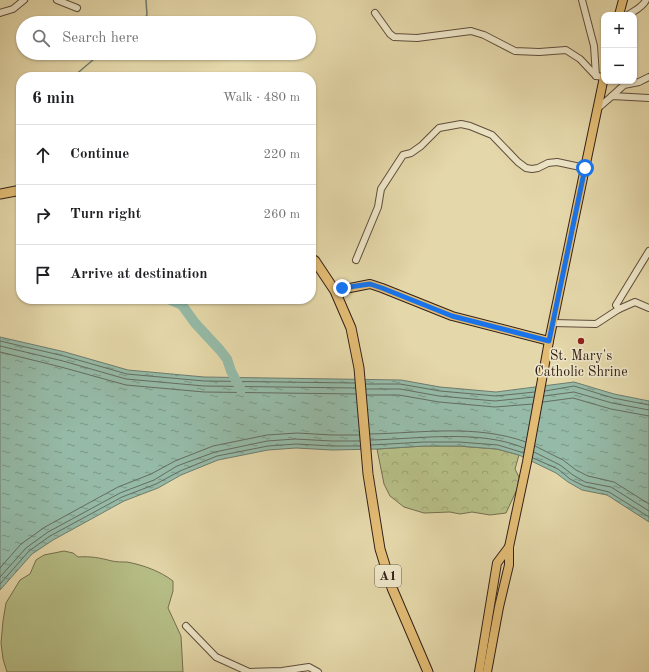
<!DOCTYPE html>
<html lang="en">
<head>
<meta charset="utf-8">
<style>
	:root { --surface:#fff; --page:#f2f2f2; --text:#202124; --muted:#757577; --line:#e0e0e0 }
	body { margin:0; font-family:"Old Standard TT",serif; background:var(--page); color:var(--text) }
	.controls { position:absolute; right:12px; top:12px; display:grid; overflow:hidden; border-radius:8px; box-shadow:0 1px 3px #0004 }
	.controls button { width:36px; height:36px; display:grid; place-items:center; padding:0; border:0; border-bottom:1px solid var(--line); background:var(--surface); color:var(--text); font:20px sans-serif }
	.stop { position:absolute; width:12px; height:12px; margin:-9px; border:3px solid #1a73e8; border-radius:50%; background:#fff }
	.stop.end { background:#1a73e8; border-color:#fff; box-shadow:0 1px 4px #0008 }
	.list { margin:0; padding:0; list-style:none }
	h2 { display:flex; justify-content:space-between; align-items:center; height:52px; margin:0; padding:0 16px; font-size:17px }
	h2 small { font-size:13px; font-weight:400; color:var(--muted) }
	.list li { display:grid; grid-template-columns:26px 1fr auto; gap:12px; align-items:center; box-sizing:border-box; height:60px; padding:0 16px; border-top:1px solid var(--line) }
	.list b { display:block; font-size:15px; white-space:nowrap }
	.list em { font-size:13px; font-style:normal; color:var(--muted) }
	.icon { flex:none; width:22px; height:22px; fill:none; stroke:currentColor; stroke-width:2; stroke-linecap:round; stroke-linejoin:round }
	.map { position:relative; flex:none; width:649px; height:672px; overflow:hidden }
	.search { position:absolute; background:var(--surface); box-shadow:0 1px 3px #0004; left:16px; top:16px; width:300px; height:44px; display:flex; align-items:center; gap:10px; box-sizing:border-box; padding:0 14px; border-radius:22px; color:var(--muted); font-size:15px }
	.panel { position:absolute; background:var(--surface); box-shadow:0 1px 3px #0004; left:16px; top:72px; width:300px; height:232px; border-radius:16px }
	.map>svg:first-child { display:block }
</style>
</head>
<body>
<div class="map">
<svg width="649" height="672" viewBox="0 0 649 672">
	<defs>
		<pattern id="forest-crowns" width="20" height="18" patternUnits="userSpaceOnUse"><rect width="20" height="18" fill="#b6be86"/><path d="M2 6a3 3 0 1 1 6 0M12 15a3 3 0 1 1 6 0" fill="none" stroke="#9da373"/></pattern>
		<pattern id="water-ripples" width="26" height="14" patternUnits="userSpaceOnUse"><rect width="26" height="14" fill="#95baa7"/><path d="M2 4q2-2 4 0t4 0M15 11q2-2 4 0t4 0" fill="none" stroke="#7a9787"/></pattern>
	</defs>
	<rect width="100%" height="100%" fill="#e4d7a9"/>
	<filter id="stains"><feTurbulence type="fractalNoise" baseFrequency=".005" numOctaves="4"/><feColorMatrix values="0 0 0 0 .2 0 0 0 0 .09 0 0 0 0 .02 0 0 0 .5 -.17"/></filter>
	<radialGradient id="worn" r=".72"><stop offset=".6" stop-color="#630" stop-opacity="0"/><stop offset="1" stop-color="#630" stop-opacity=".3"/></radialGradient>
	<path fill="#b6be86" stroke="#746f4f" d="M64,551L73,553L78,557C91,556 100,558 112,561C117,562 122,562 127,562C143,565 160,571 173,581V591L168,608L181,636L183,672H7L3,659L1,643L3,621L6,603L20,580L30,574L36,560L44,555Z"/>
	<path fill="url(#forest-crowns)" stroke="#746f4f" d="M424,446H458L497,449L519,455L515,469L519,477V485L506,513L490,515L472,512L460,514L450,512L424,513L404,507L390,496L384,484L377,449Z"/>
	<path fill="url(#water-ripples)" stroke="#6e7c6e" d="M0,337L65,352L128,370L204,377L401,380L440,387L496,392L574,382L614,394L649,401V522L607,495L582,490L568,482L556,473L519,455L497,449L458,446H424L377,449L332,450L296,448L268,450L218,460L181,475L158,488L124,501L53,540L32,554L0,590Z"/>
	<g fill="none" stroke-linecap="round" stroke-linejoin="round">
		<g stroke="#646d60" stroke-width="1">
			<path d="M0,341L64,356L127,374L204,381L355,383"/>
			<path d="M0,346L63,361L126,379L204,386L355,388"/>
			<path d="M0,352L61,367L126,385L204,392L356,394"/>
			<path d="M366,384H400L440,391L496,396L535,392"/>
			<path d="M366,389H400L439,396L495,401L534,397"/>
			<path d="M545,391L574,386L613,398L649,405"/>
			<path d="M367,395H399L439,402L495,407L533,404"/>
			<path d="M544,396L574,392L612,403L649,410"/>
			<path d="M543,402L573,398L611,409L649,416"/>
			<path d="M370,434C422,433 476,424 526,442"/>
			<path d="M371,440C418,439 480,429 524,448"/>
			<path d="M371,445L424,442H459L498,445L524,453"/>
			<path d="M535,446L563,460L576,470L588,476L614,482L649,504"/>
			<path d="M534,452L560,465L573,475L585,482L611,487L649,511"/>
			<path d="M533,458L558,469L570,479L584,486L609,492L649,517"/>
			<path d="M0,568L21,544L45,527L118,487L151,474L175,461L213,446L267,435L297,433L332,435H359"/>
			<path d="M0,577L26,548L48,532L120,493L154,480L177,466L215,452L267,441L295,439L332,441H360"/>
			<path d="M0,584L29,551L50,536L122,497L156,484L180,471L217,456L268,446L296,444L332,446H360"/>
		</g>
		<g stroke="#6e7c6e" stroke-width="1.5">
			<path d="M141,23L147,15L146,0"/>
			<path d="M73,77L101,53"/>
		</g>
		<path stroke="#95baa7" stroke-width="10" d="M168,299L182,305L195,323L220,350L227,359L231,371L241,390"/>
		<g stroke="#5f4e3c" stroke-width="8">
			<g id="minor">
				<path d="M57,0L77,8"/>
				<path d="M582,0L594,46L596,76"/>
				<path d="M0,13L13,9L24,0"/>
				<path d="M375,13L390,34L394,37L417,38L471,31L484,35L515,51L539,52L566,50L580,59L596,76L604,77"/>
				<path d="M628,15C634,11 643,7 646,0"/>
				<path d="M612,96L624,85L639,82L649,77"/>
				<path d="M597,109L612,96L649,98"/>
				<path d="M356,260L378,207L381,189L403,155L411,153L421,146L439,128L461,124L470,126L492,135L518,162L526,168L532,169L538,168L548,163L557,162L585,168"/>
				<path d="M619,309L616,305L649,251"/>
				<path d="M553,323L596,324L619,309L635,302L649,308"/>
				<path d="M186,626L216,657L249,672L282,671L309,667L318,672"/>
			</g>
		</g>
		<g stroke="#332018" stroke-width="10">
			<g id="major">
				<path d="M619,15L623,0"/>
				<path d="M335,291L370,284L382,288L452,316L549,341"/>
				<path d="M479,672L497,563L509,547"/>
				<path d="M487,672L499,607L509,565V547L527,462L549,341L604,77"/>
			</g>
		</g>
		<g stroke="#332018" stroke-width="11">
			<g id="highway">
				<path d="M0,194L21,190"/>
				<path d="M311,258L315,261L335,291L351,328L359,368L368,474L380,549L392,588L428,672"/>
			</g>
		</g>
		<use href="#minor" stroke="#ede5c7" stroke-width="6"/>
		<use href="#major" stroke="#e2bc74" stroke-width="8"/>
		<use href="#highway" stroke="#e2bc74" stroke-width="9"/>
	</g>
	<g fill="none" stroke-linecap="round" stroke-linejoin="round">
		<path stroke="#1a73e8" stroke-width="5" d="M342,288L370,284L382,288L452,316L549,341L585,168"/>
	</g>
	<circle fill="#8f2418" stroke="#ede5c7" stroke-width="1.5" cx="581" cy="341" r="4"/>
	<g text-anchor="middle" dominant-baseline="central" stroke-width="3.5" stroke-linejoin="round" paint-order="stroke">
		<rect fill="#ede5c7" stroke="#6b5b4c" stroke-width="1" x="375" y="565" width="26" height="22" rx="3"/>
		<g font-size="13" font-weight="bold" fill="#332018">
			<text x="388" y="576">A1</text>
		</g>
		<g font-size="14" fill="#332018" stroke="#ede5c7">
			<text x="581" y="356">St. Mary's<tspan x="581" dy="16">Catholic Shrine</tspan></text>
		</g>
	</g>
	<rect width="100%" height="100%" filter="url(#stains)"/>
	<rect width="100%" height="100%" fill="url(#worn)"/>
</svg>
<div class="controls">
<button>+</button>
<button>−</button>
</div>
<div class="stop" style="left:585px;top:168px"></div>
<div class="stop end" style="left:342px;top:288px"></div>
<div class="search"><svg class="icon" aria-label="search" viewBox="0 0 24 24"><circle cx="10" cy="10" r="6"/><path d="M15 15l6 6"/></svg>Search here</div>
<section class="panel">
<h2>6 min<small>Walk · 480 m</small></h2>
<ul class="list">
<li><svg class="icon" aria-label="ahead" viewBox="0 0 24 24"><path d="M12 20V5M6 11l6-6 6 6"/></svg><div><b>Continue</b></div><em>220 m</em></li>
<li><svg class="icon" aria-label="right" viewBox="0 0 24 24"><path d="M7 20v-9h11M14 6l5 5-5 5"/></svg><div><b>Turn right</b></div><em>260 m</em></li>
<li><svg class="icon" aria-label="arrive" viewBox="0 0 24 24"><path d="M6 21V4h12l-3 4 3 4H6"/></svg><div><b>Arrive at destination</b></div></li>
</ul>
</section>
</div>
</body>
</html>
